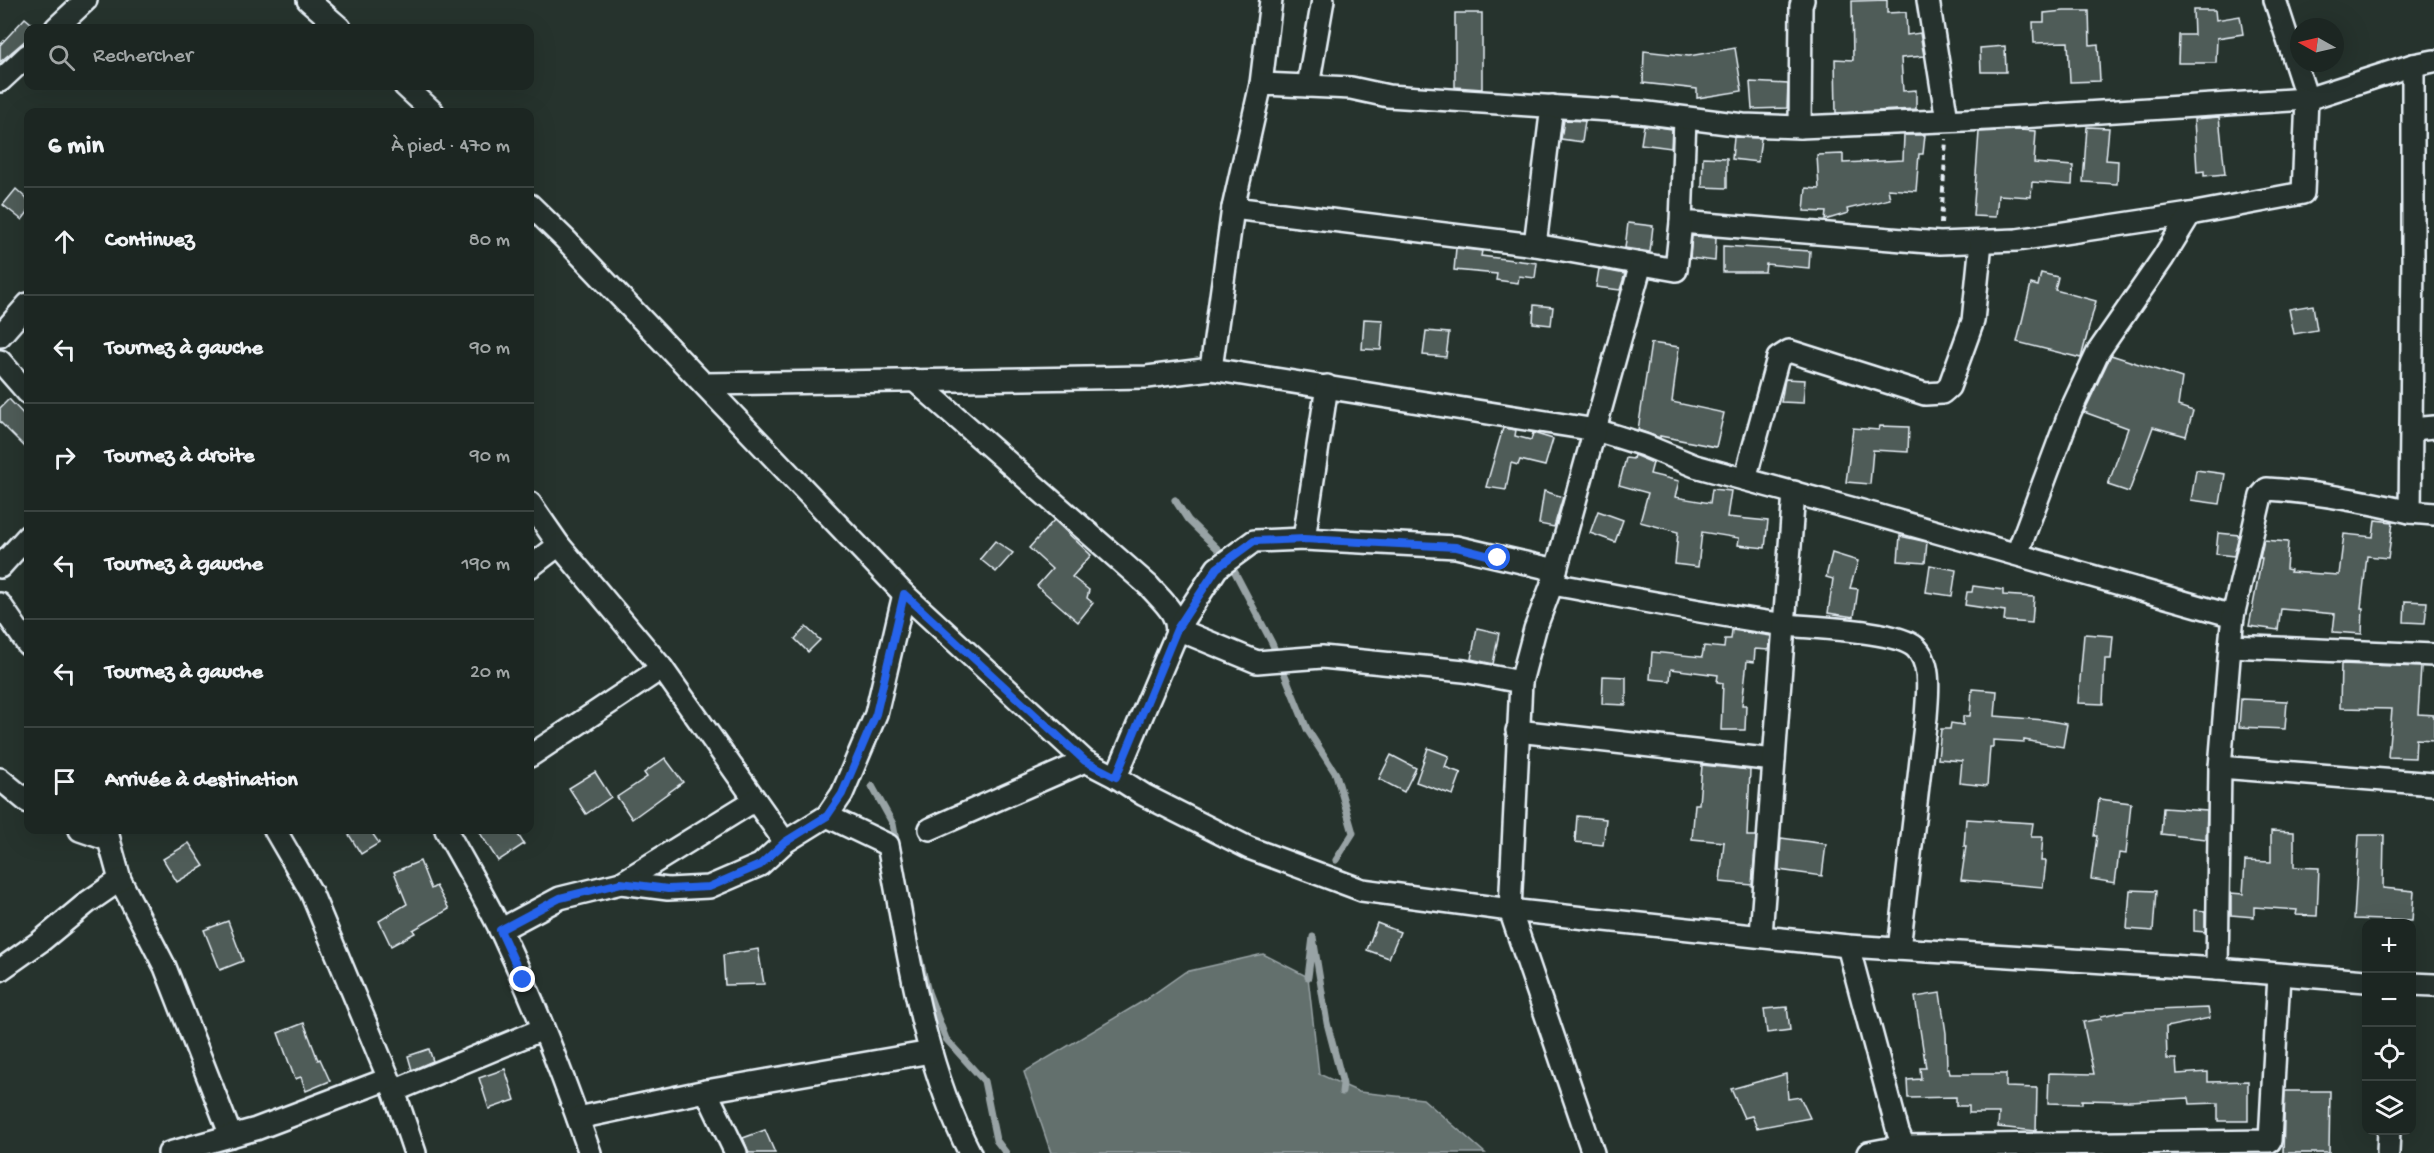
<!DOCTYPE html>
<html lang="fr">
<head>
<meta charset="utf-8">
<style>
	:root { --surface:#1c2622; --page:#29322f; --text:#f1f3f6; --muted:#a0a5a5; --line:#3a4340 }
	body { margin:0; font-family:"Gochi Hand",sans-serif; background:var(--page); color:var(--text) }
	.controls { position:absolute; right:18px; bottom:18px; display:grid; overflow:hidden; border-radius:12px; box-shadow:0 6px 24px #0002 }
	.controls button { width:54px; height:54px; display:grid; place-items:center; padding:0; border:0; border-bottom:2px solid var(--line); background:var(--surface); color:var(--text); font:30px sans-serif }
	.compass { position:absolute; left:2290px; top:18px; width:54px; height:54px; border-radius:50%; background:var(--surface); box-shadow:0 6px 24px #0002; rotate:278deg }
	.stop { position:absolute; width:18px; height:18px; margin:-14px; border:4px solid #2563eb; border-radius:50%; background:#fff }
	.stop.end { background:#2563eb; border-color:#fff; box-shadow:0 2px 6px #0008 }
	.list { margin:0; padding:0; list-style:none }
	h2 { display:flex; justify-content:space-between; align-items:center; height:78px; margin:0; padding:0 24px; font-size:26px }
	h2 small { font-size:20px; font-weight:400; color:var(--muted) }
	.list li { display:grid; grid-template-columns:39px 1fr auto; gap:18px; align-items:center; box-sizing:border-box; height:108px; padding:0 24px; border-top:2px solid var(--line) }
	.list b { display:block; font-size:22px; white-space:nowrap }
	.list em { font-size:20px; font-style:normal; color:var(--muted) }
	.icon { flex:none; width:33px; height:33px; fill:none; stroke:currentColor; stroke-width:2; stroke-linecap:round; stroke-linejoin:round }
	.map { position:relative; flex:none; width:2434px; height:1153px; overflow:hidden }
	.search { position:absolute; background:var(--surface); box-shadow:0 6px 24px #0002; left:24px; top:24px; width:510px; height:66px; display:flex; align-items:center; gap:15px; box-sizing:border-box; padding:0 21px; border-radius:12px; color:var(--muted); font-size:22px }
	.panel { position:absolute; background:var(--surface); box-shadow:0 6px 24px #0002; left:24px; top:108px; width:510px; height:726px; border-radius:12px }
	.map>svg:first-child { display:block }
</style>
</head>
<body>
<div class="map">
<svg width="2434" height="1153" viewBox="0 0 2434 1153">
	<rect width="100%" height="100%" fill="#26332d"/>
	<filter id="ink" filterUnits="userSpaceOnUse"><feTurbulence type="fractalNoise" baseFrequency=".0167" numOctaves="2"/><feDisplacementMap in="SourceGraphic" scale="12" xChannelSelector="R" yChannelSelector="G"/><feConvolveMatrix kernelMatrix="1 2 1 2 8 2 1 2 1" color-interpolation-filters="sRGB"/></filter>
	<g filter="url(#ink)">
		<path fill="#636f6d" stroke="#98a3a5" stroke-width="1.5" d="M1263,954L1308,977L1319,1074L1359,1092L1423,1099L1485,1153H1051L1024,1072L1145,1000L1185,972Z"/>
		<g fill="none" stroke-linecap="round" stroke-linejoin="round">
			<g stroke="#98a3a5" stroke-width="7">
				<path d="M1175,500L1188,520L1228,559L1272,643L1307,729L1336,774L1353,833L1336,860"/>
				<path d="M872,786L893,824L897,846"/>
				<path d="M917,948L928,992L946,1039L984,1081L996,1140L1006,1153"/>
				<path d="M1308,977L1313,937L1327,1023L1343,1084L1342,1092"/>
			</g>
		</g>
		<g fill="#505c59" stroke="#e8f1f8" stroke-width="1.5">
			<path d="M1887,0V13L1906,12L1907,35L1920,33L1924,56L1901,58L1903,91L1916,90V109L1836,113L1835,59L1853,60L1852,1Z"/>
			<path d="M2193,10H2215L2216,20L2240,16L2243,34L2217,38L2216,63H2178L2179,35H2194Z"/>
			<path d="M2064,11H2089L2090,45L2098,44L2100,81L2070,82L2068,42L2034,43L2033,22H2044V13Z"/>
			<path d="M1455,13H1482V89L1455,87Z"/>
			<path d="M25,18L37,28H28V38L0,62V45Z"/>
			<path d="M2005,46L2006,72H1981L1980,48Z"/>
			<path d="M1735,48L1742,91L1697,98V89L1643,83L1644,51L1689,56Z"/>
			<path d="M1750,82L1788,84L1787,108L1752,109Z"/>
			<path d="M2219,117L2225,174L2204,176V171L2197,172L2194,119Z"/>
			<path d="M1564,120L1585,121L1582,142L1561,139Z"/>
			<path d="M1644,125L1672,129L1671,148L1641,144Z"/>
			<path d="M2087,127L2109,128L2106,160L2118,161L2117,184L2083,182Z"/>
			<path d="M2019,130L2036,131L2034,163L2073,166L2072,185L2032,182L2031,197L1998,195L1996,217L1973,216L1979,132Z"/>
			<path d="M1904,135H1925L1923,154H1919L1916,191L1888,189L1890,199L1847,209L1848,213L1825,220L1826,212L1804,211L1806,188L1819,189L1817,155L1843,154V163L1903,160Z"/>
			<path d="M1734,137L1761,138L1758,162L1732,159Z"/>
			<path d="M1703,157L1727,158V188L1702,187Z"/>
			<path d="M16,189L28,200V212L22,220L3,205Z"/>
			<path d="M1628,223L1653,226L1650,252L1625,248Z"/>
			<path d="M1692,236L1716,238L1715,261L1690,258Z"/>
			<path d="M1723,246L1810,251L1809,268L1766,264L1765,272H1723Z"/>
			<path d="M1456,248L1482,251L1481,256L1537,263L1535,278L1519,276L1518,283L1496,280L1497,274L1454,270Z"/>
			<path d="M1599,269L1625,274L1620,290L1596,287Z"/>
			<path d="M2041,273L2058,277L2055,290L2096,301L2081,358L2017,342L2031,284L2038,286Z"/>
			<path d="M1534,305L1553,307L1551,325L1533,323Z"/>
			<path d="M2313,305L2317,330L2294,334L2289,309Z"/>
			<path d="M1364,319L1383,320L1381,350L1362,349Z"/>
			<path d="M1426,331L1449,333L1446,357L1423,355Z"/>
			<path d="M1651,343L1679,347L1672,402L1724,413L1716,447L1660,436V438L1638,430Z"/>
			<path d="M2111,355L2182,378L2178,406L2193,411L2186,436L2153,427L2129,492L2108,485L2128,428L2084,412Z"/>
			<path d="M1785,379L1805,380L1803,403L1781,402Z"/>
			<path d="M9,399L28,419V450L0,422V408Z"/>
			<path d="M1880,426L1909,427L1908,452L1873,450L1870,484L1846,482L1853,428L1879,430Z"/>
			<path d="M1503,428L1516,430L1515,436L1531,440L1533,433L1553,439L1545,466L1520,460L1518,465L1511,463L1506,490L1486,487Z"/>
			<path d="M1634,455L1653,463L1650,474L1679,481L1675,497L1710,503L1712,489L1731,491L1727,517L1768,521L1765,548L1738,545L1739,538L1702,532L1698,567L1675,564L1678,532L1640,522L1648,493L1619,485L1626,458L1633,459Z"/>
			<path d="M2196,470L2225,474L2220,504L2191,500Z"/>
			<path d="M1544,491L1563,497L1554,527L1539,524Z"/>
			<path d="M1598,511L1623,520L1615,542L1590,533Z"/>
			<path d="M1054,520L1091,555L1072,577L1089,590L1087,598L1093,603L1078,622L1037,586L1052,569L1029,548Z"/>
			<path d="M2375,520L2393,522L2388,558L2367,556L2361,608H2363L2362,634L2333,632L2335,614L2281,609L2278,630L2249,626L2262,558H2260L2264,540L2288,542L2286,569L2291,570L2290,572L2339,575L2344,534L2373,537Z"/>
			<path d="M2218,533L2239,535L2234,556L2216,554Z"/>
			<path d="M1900,536L1927,542L1925,563L1898,561Z"/>
			<path d="M995,541L1013,553L996,572L980,559Z"/>
			<path d="M1832,553L1858,561L1850,588L1858,589L1854,617L1828,613L1833,579L1826,577Z"/>
			<path d="M1930,565L1956,570L1952,596L1926,592Z"/>
			<path d="M1973,586L2003,590V595L2034,597L2032,623L2004,621L2005,611L1965,605L1967,592H1972Z"/>
			<path d="M2405,601L2427,602L2425,623L2404,622Z"/>
			<path d="M806,627L820,640L808,652L795,639Z"/>
			<path d="M1477,628L1499,633L1493,664L1471,659Z"/>
			<path d="M1732,630L1771,636L1769,650L1755,649L1754,662L1747,661L1742,705H1746L1745,730H1721L1723,683L1717,682L1718,675L1671,669L1670,681L1650,679L1652,652L1702,657L1704,646L1724,648L1725,639H1731Z"/>
			<path d="M2084,634L2113,636L2111,659H2105L2103,704L2078,703Z"/>
			<path d="M2341,664L2421,667L2418,714L2434,715V740L2416,739L2415,758L2388,757L2392,709L2340,708Z"/>
			<path d="M1603,676L1626,677V705L1602,704Z"/>
			<path d="M1972,689L1997,691L1995,716L2045,720L2067,724L2063,747L2024,740V742L1993,740V747H1990L1987,786L1960,783L1962,761L1938,759L1941,729H1950L1951,723L1963,725V716H1970Z"/>
			<path d="M2241,699L2287,701L2285,729L2239,727Z"/>
			<path d="M1428,748L1449,756L1445,767L1461,773L1453,795L1416,782Z"/>
			<path d="M1391,755L1416,768L1404,792L1379,779Z"/>
			<path d="M665,758L683,782L632,819L617,797L647,777L644,773Z"/>
			<path d="M1702,765L1750,770L1747,836H1756L1752,885L1720,882L1724,842L1692,839L1695,804H1699Z"/>
			<path d="M595,772L611,797L586,814L569,788Z"/>
			<path d="M2099,799L2131,803L2126,854L2119,853L2115,883L2091,879L2097,836H2094Z"/>
			<path d="M2163,808L2207,811L2206,839L2161,834Z"/>
			<path d="M1577,816L1606,819L1603,845L1575,842Z"/>
			<path d="M1966,819L2033,823L2031,837H2043L2041,861H2046L2043,887L1961,880L1966,846H1964Z"/>
			<path d="M346,830H370L379,843L361,854Z"/>
			<path d="M478,830H515L524,844L498,861Z"/>
			<path d="M2271,831L2294,832V867L2319,868L2317,916L2296,915L2297,910L2254,907V917L2231,915V893L2243,894L2245,861L2271,862Z"/>
			<path d="M2359,835H2384L2383,888L2414,891L2412,921L2354,919Z"/>
			<path d="M1781,838L1826,844L1822,876L1779,870Z"/>
			<path d="M189,843L204,866L177,882L163,859Z"/>
			<path d="M420,861L431,889L436,886L449,909L413,930L415,933L391,946L379,921L407,904L394,872Z"/>
			<path d="M2130,890L2156,891L2153,931L2127,929Z"/>
			<path d="M2194,910L2205,911V932L2194,931Z"/>
			<path d="M228,921L243,961L220,970L204,930Z"/>
			<path d="M1377,923L1400,932L1389,958L1367,950Z"/>
			<path d="M758,949L764,984L725,985L723,955Z"/>
			<path d="M1940,993L1946,1033L1947,1068H1949L1950,1074H2006V1087L2037,1088L2036,1131L1998,1127L1999,1113H1969V1106H1956V1097L1908,1098L1907,1080L1921,1079L1920,1068H1926L1915,997Z"/>
			<path d="M1787,1007L1790,1030L1767,1033L1764,1009Z"/>
			<path d="M2208,1008L2210,1018L2166,1027L2167,1059H2176L2177,1074L2208,1072V1082L2248,1081V1121H2218V1103L2190,1104L2189,1098L2129,1101L2082,1100V1104L2048,1103L2049,1073L2094,1074L2083,1022L2101,1019V1016L2127,1011Z"/>
			<path d="M304,1023L318,1060L320,1059L330,1081L306,1091L301,1077L295,1079L278,1033Z"/>
			<path d="M429,1049L433,1061L412,1070L408,1056Z"/>
			<path d="M505,1069L515,1100L489,1109L479,1078Z"/>
			<path d="M1786,1074L1788,1099L1800,1097L1810,1118L1757,1128L1752,1116L1744,1118L1731,1089Z"/>
			<path d="M2285,1091H2330L2329,1153H2283Z"/>
			<path d="M765,1130L775,1153H749L743,1138Z"/>
		</g>
		<g fill="none" stroke-linecap="round" stroke-linejoin="round">
			<g stroke="#e8f1f8" stroke-width="26">
				<g id="street">
					<path d="M308,0L340,28"/>
					<path d="M1928,0L1947,120"/>
					<path d="M56,28L86,0"/>
					<path d="M0,81L28,55"/>
					<path d="M1261,84L1271,0"/>
					<path d="M405,86L433,112"/>
					<path d="M1308,86L1323,0"/>
					<path d="M1685,119L1681,222L1940,243L2017,240L2190,214L2303,193L2307,99L2275,0"/>
					<path d="M1800,127L1801,6L1803,0"/>
					<path d="M530,205L565,239L904,594L1085,761L1116,777L1144,795L1249,848L1362,890L1510,910L1848,946L2217,969L2366,981"/>
					<path d="M1233,208L1535,245L1676,270L1681,222"/>
					<path d="M1535,245L1552,106"/>
					<path d="M0,336L28,304"/>
					<path d="M0,361L28,393"/>
					<path d="M1211,369L1233,208L1261,84L1351,88L1388,96L1640,112L1743,125L1800,127L1988,119L2307,99L2413,65L2434,61"/>
					<path d="M914,380L1149,586C1161,600 1181,615 1176,635L1116,777"/>
					<path d="M704,384L1147,377L1211,369L1596,430L1644,445L1695,466L1880,516L2233,616"/>
					<path d="M2412,429L2434,427"/>
					<path d="M1745,479L1778,358L1789,351L1925,394L1942,393L1949,387L1973,321L1981,242"/>
					<path d="M530,503L559,545L662,668L785,842"/>
					<path d="M2410,512L2434,514"/>
					<path d="M1304,539L1327,386"/>
					<path d="M2017,554L2070,412L2098,352L2163,258L2190,214"/>
					<path d="M0,567L28,536"/>
					<path d="M530,567L559,545"/>
					<path d="M1552,584C1630,598 1708,614 1786,625C1814,628 1896,630 1915,647C1933,663 1927,697 1926,717L1899,949"/>
					<path d="M0,604L28,645"/>
					<path d="M2230,646L2434,655"/>
					<path d="M1521,682L1464,671L1322,657L1257,662L1177,629L1217,568L1254,541L1304,539L1456,547L1556,570"/>
					<path d="M1517,731L1774,760"/>
					<path d="M530,756L662,668"/>
					<path d="M2220,767L2434,784"/>
					<path d="M0,779L28,802"/>
					<path d="M827,816L888,845C908,949 921,1058 970,1153"/>
					<path d="M930,829L1085,761"/>
					<path d="M80,830L109,840L107,830"/>
					<path d="M275,830L311,892L394,1091L415,1153"/>
					<path d="M446,830C464,863 484,896 501,931C535,1003 564,1078 590,1153"/>
					<path d="M109,840L120,880L165,967L231,1136"/>
					<path d="M621,883L755,800"/>
					<path d="M500,930L560,898L621,883L668,889L709,887L760,865L785,842L827,816L842,794L876,714L904,594"/>
					<path d="M1761,935L1794,492"/>
					<path d="M1848,946L1898,1132L1907,1153"/>
					<path d="M2217,969L2220,767L2230,646L2233,616L2261,496L2267,489C2316,492 2363,501 2410,512L2413,258V65"/>
					<path d="M0,970L41,941L88,902L120,880"/>
					<path d="M2412,984L2434,985"/>
					<path d="M394,1091L543,1029"/>
					<path d="M706,1091L736,1153"/>
					<path d="M578,1118L706,1091L931,1052"/>
					<path d="M169,1153L256,1129L388,1079"/>
					<path d="M1593,1153L1510,910L1521,682L1535,629L1552,584L1641,264"/>
					<path d="M1868,1153L1904,1146L2270,1141L2279,975"/>
					<path d="M2388,1153L2389,1130"/>
				</g>
			</g>
			<path stroke="#e8f1f8" stroke-width="4" stroke-dasharray="6 4.5" stroke-linecap="butt" d="M1941,224L1946,139"/>
			<use href="#street" stroke="#26332d" stroke-width="21"/>
		</g>
	</g>
	<g fill="none" stroke-linecap="round" stroke-linejoin="round" filter="url(#ink)">
		<path stroke="#2563eb" stroke-width="8" d="M523,980L500,930L560,898L621,883L668,889L709,887L760,865L785,842L827,816L842,794L876,714L904,594L1085,761L1116,777L1177,629L1217,568L1254,541L1304,539L1456,547L1498,558"/>
	</g>
</svg>
<div class="controls">
<button>+</button>
<button>−</button>
<button><svg class="icon" aria-label="locate" viewBox="0 0 24 24"><circle cx="12" cy="12" r="6"/><path d="M12 2v4M12 18v4M2 12h4M18 12h4"/></svg></button>
<button><svg class="icon" aria-label="layers" viewBox="0 0 24 24"><path d="M12 4l9 5-9 5-9-5zM3 14l9 5 9-5"/></svg></button>
</div>
<svg class="compass" viewBox="-18 -18 36 36"><path d="M0-13l5 13h-10z" fill="#e53935"/><path d="M0 13l5-13h-10z" fill="#a0a5a5"/></svg>
<div class="stop" style="left:1498px;top:558px"></div>
<div class="stop end" style="left:523px;top:980px"></div>
<div class="search"><svg class="icon" aria-label="search" viewBox="0 0 24 24"><circle cx="10" cy="10" r="6"/><path d="M15 15l6 6"/></svg>Rechercher</div>
<section class="panel">
<h2>6 min<small>À pied · 470 m</small></h2>
<ul class="list">
<li><svg class="icon" aria-label="ahead" viewBox="0 0 24 24"><path d="M12 20V5M6 11l6-6 6 6"/></svg><div><b>Continuez</b></div><em>80 m</em></li>
<li><svg class="icon" aria-label="left" viewBox="0 0 24 24"><path d="M17 20v-9H6M10 6l-5 5 5 5"/></svg><div><b>Tournez à gauche</b></div><em>90 m</em></li>
<li><svg class="icon" aria-label="right" viewBox="0 0 24 24"><path d="M7 20v-9h11M14 6l5 5-5 5"/></svg><div><b>Tournez à droite</b></div><em>90 m</em></li>
<li><svg class="icon" aria-label="left" viewBox="0 0 24 24"><path d="M17 20v-9H6M10 6l-5 5 5 5"/></svg><div><b>Tournez à gauche</b></div><em>190 m</em></li>
<li><svg class="icon" aria-label="left" viewBox="0 0 24 24"><path d="M17 20v-9H6M10 6l-5 5 5 5"/></svg><div><b>Tournez à gauche</b></div><em>20 m</em></li>
<li><svg class="icon" aria-label="arrive" viewBox="0 0 24 24"><path d="M6 21V4h12l-3 4 3 4H6"/></svg><div><b>Arrivée à destination</b></div></li>
</ul>
</section>
</div>
</body>
</html>
